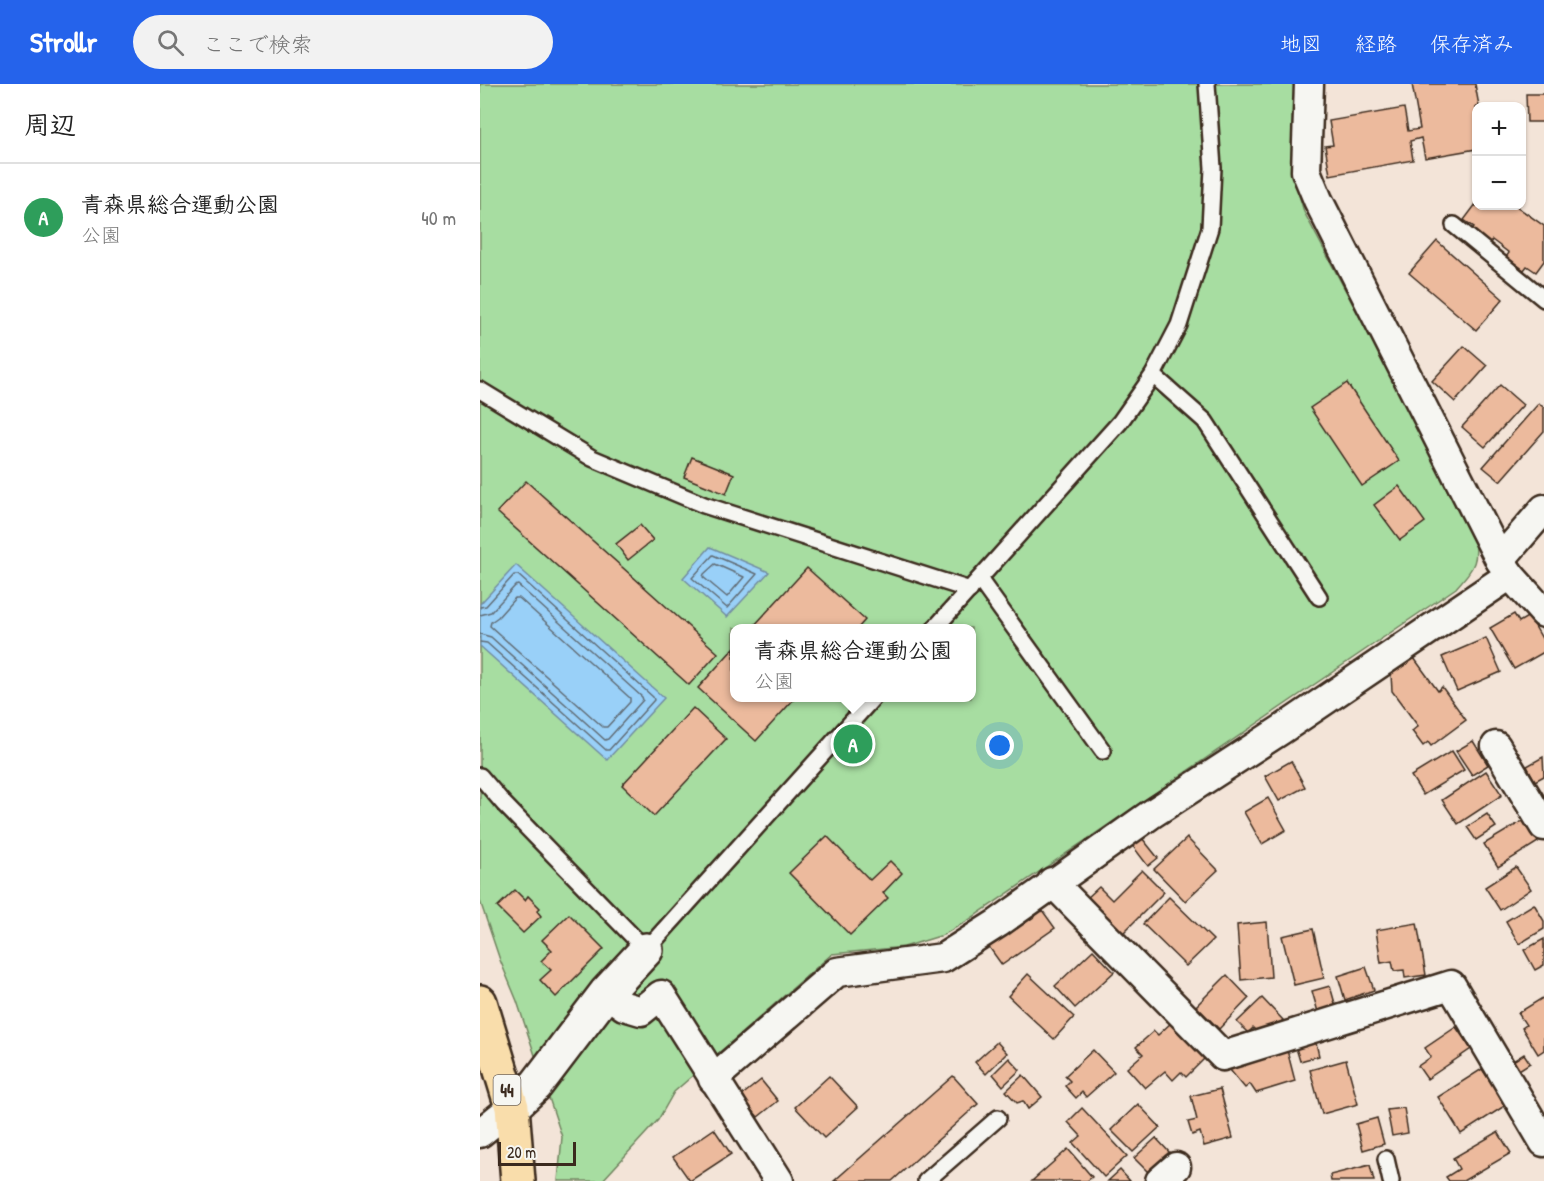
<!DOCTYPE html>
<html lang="ja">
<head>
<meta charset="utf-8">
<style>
	:root { --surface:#fff; --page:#f2f2f2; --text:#222; --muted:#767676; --line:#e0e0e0; --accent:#2563eb }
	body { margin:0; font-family:"Patrick Hand","Klee One",sans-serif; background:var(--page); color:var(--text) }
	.controls { position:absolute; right:18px; top:18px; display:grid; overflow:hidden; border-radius:12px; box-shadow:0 2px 4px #0004 }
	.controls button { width:54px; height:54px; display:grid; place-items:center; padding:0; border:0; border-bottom:2px solid var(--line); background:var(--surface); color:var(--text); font:30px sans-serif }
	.scale { position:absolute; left:18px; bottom:15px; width:78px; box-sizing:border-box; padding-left:6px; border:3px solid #3b2a1e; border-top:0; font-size:16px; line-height:21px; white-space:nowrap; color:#3b2a1e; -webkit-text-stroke:4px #f6f6f2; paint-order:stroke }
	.you { position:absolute; left:520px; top:662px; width:21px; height:21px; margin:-15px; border:4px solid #fff; border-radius:50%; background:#1a73e8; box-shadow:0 0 0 9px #1a73e833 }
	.badge { display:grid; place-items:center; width:39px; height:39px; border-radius:50%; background:var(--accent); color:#fff; font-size:20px; font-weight:700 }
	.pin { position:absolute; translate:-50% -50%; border:3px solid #fff; box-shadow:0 2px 6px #0006 }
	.popup { position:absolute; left:250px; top:540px; width:246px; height:78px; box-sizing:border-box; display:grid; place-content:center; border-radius:12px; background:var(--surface); filter:drop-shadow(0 2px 4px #0005); font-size:20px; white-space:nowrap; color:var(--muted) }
	.popup b { font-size:22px; color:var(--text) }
	.popup::after { content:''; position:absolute; left:50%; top:100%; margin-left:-12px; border:12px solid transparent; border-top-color:var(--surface) }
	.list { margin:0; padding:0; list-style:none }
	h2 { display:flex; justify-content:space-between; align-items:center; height:78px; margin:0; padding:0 24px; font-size:26px }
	h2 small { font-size:20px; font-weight:400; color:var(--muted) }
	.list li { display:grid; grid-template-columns:39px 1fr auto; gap:18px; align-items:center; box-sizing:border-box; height:108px; padding:0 24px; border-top:2px solid var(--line) }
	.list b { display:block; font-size:22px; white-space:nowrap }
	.list p { margin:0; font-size:20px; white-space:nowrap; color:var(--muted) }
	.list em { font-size:20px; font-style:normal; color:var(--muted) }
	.icon { flex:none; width:33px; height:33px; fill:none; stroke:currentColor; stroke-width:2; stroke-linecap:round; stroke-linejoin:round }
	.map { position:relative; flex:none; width:1064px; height:1097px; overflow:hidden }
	header { display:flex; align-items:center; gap:36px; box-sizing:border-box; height:84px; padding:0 30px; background:var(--accent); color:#fff }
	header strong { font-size:28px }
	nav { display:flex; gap:33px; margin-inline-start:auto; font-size:21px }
	.search { width:420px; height:54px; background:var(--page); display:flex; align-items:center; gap:15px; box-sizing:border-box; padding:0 21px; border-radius:33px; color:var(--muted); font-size:22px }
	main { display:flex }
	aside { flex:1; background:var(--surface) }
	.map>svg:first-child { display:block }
</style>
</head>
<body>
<header>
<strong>Strollr</strong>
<div class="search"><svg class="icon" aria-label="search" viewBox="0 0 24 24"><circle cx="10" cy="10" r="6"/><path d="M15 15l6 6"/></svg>ここで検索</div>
<nav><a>地図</a><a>経路</a><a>保存済み</a></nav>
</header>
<main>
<aside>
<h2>周辺<small></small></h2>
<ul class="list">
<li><span class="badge" style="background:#2e9e5b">A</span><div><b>青森県総合運動公園</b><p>公園</p></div><em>40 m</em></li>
</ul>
</aside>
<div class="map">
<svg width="1064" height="1097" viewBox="0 0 1064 1097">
	<rect width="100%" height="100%" fill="#f3e4d8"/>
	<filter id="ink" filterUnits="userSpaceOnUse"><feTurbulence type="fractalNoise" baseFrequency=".0167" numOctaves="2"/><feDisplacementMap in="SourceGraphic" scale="12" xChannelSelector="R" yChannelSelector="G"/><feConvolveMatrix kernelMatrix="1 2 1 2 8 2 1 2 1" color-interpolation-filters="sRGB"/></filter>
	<g filter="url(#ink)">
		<path fill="#a7dda1" stroke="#718460" stroke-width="1.5" fill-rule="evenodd" d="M0,0H817L814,64L816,100L824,128L994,449C999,478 995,482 976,504L487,837L463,851L424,863L352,870L194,1008L178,1036L122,1097H78L82,1053L37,917L20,876L0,817ZM254,544H491V614H254Z"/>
		<g fill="#99d0f8" stroke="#738ea1" stroke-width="1.5">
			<path d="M230,463L289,488L247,533L203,494Z"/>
			<path d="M36,481L184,614L127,676L0,562V520Z"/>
		</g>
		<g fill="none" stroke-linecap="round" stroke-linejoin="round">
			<g stroke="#616c75" stroke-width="1.5">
				<path d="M233,471L277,490L247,524L212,494Z"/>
				<path d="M235,480L264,493L247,513L223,493L224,490Z"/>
				<path d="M35,514H39L150,614V618L127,643H123L10,542L11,538L18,533Z"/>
				<path d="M0,523L6,522L34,491H38L173,613L174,616L129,666H126L7,559L0,558"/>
				<path d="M0,531L11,528L35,502L38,501L162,613L163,616L128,655L125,656L11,553L0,550"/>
			</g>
		</g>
		<g fill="#ecba9d" stroke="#3b2a1e" stroke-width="1.5">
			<path d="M932,0H995L999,22H996V65L945,74L941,54L930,57L933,76L850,91L845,62L853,61L849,37L924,24L928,47L940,45Z"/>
			<path d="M1046,10H1064V38H1047Z"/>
			<path d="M996,120V122H1036L1064,142V177L1056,188L1047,182L1044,186L1026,173L1029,169L1012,156L1009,161L991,147L994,143L984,136Z"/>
			<path d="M957,157L1023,215L996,246L929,189Z"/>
			<path d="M984,262L1007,282L975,318L952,297Z"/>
			<path d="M867,299L919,377L882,402L830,324Z"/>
			<path d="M1020,301L1043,321L1005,363L982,343Z"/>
			<path d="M1059,319L1064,324V347L1020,397L1003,383Z"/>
			<path d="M212,373L254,390L246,410L204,393Z"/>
			<path d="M46,397L238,569L209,601L17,428Z"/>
			<path d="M919,402L945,438L920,456L894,421Z"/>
			<path d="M160,441L173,456L148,476L136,460Z"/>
			<path d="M327,484L385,536L378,544H272Z"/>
			<path d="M1034,530L1039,538L1049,532L1064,558V568L1034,585L1010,544Z"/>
			<path d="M1006,554L1021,588L977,607L962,573Z"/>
			<path d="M254,564V614H315L276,657L218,604Z"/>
			<path d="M934,574L958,607L962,603L986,636L951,662L948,658L943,662L932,647L938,642L912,607L911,590Z"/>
			<path d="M213,624L246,655L174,732L142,701Z"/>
			<path d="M993,657L1008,681L992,691L976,667Z"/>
			<path d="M972,667L984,686L943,711L931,692Z"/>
			<path d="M1063,673L1064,692L1055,697L1047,682Z"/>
			<path d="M811,677L825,703L799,717L785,692Z"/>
			<path d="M1006,687L1022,711L978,740L962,716Z"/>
			<path d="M788,714L806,746L782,760L764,728Z"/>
			<path d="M1007,730L1016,743L996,756L987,743Z"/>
			<path d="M1044,736L1058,758L1018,783L1004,760Z"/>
			<path d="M347,752L390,796L410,777L422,789L403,809L408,814L370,851L309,789Z"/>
			<path d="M662,754L678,774L668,782L652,761Z"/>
			<path d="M707,754L738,786L705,817L674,785Z"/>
			<path d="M1036,783L1051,805L1020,826L1005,803Z"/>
			<path d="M662,786L684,808L642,850L606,815L619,803L632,816Z"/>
			<path d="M35,806L45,816L48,812L60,824L57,827L61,832L43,849L17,823Z"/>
			<path d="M689,813L733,856L706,882L663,840Z"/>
			<path d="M1054,820L1064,837V845L1039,860L1026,837Z"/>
			<path d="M562,826L575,844L522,881L509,863Z"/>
			<path d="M89,830L124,865L76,913L60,896L71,886L61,877L72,866L62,856Z"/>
			<path d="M787,838L791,893L761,896L757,841Z"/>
			<path d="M937,839L946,891L925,894L924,886L914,887L912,877L901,879L896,846Z"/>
			<path d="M833,845L844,894L814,901L802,852Z"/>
			<path d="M1064,855V881L1055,886L1044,866Z"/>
			<path d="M613,866L634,888L595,924L575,902Z"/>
			<path d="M886,883L894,906L865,916L858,892Z"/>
			<path d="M548,890L594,933L574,955L528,912Z"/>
			<path d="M747,891L769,914L739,945L716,922Z"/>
			<path d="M850,902L856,923L838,928L832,907Z"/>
			<path d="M1064,913V966L1058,970L1042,944L1046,941L1038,929Z"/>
			<path d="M782,914L803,936L784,954L773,944L768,949L757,938Z"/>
			<path d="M692,938L725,974L706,993L701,988L693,996L685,987L665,1004L647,984L663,970L656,963L674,947L678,951Z"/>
			<path d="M976,943L991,965L947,995L938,982L951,973L945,964Z"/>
			<path d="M517,958L527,969L506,990L495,978Z"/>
			<path d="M836,959L839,972L820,977L816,964Z"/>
			<path d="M806,962L815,997L776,1009L770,1000L765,1004L750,986L772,967Z"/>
			<path d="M613,966L634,988L606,1013L602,1008L596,1014L585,1002L590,997L585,992Z"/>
			<path d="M1044,970L1050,979L1031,991L1025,982Z"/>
			<path d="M529,974L540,986L523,1002L513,990Z"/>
			<path d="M866,976L878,1020L842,1030L830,986Z"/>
			<path d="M1002,985L1026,1021L981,1050L958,1013Z"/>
			<path d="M543,991L562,1013L548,1025L543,1017L537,1019L526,1007Z"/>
			<path d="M349,992L378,1023L344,1054L315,1023Z"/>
			<path d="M473,992L498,1020L412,1097H354Z"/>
			<path d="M281,996L298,1017L278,1033L261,1012Z"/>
			<path d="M740,1005L753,1054L724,1062L720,1048L712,1051L708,1038L717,1036L711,1012Z"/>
			<path d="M658,1020L680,1043L653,1068L631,1046Z"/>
			<path d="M602,1024L647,1072L624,1093L593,1059L601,1052L588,1038Z"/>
			<path d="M924,1024L928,1049L912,1052L907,1026Z"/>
			<path d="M897,1034L904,1060L883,1066L876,1040Z"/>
			<path d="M234,1045L251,1070L210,1097L193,1073Z"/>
			<path d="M1018,1048L1031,1069L983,1097H969L966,1093L979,1085L973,1074Z"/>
			<path d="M676,1054L690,1069L669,1089L654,1074Z"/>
			<path d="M588,1065L612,1093L607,1097H552Z"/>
			<path d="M890,1081L894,1097H851L850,1091Z"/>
			<path d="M640,1086L650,1097H628Z"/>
		</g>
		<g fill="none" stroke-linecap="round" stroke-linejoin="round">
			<g stroke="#3b2a1e" stroke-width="20">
				<g id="service">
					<path d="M974,141L1064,215"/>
					<path d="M673,291L725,337L839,513"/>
					<path d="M0,306L112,374L224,421L490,506"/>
					<path d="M499,495L623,667"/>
					<path d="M455,544L640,338L673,291L699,241L730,144L733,84L727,0"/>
					<path d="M0,692L24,720L166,866L393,614"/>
					<path d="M906,1075L911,1097"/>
					<path d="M446,1097L518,1034"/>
				</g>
			</g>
			<g stroke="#3b2a1e" stroke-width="33">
				<g id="minor">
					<path d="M829,0L826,87L838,116L1020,476L1030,491L1064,529"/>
					<path d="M1020,476L1064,425"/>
					<path d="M1016,662L1064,742"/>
					<path d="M572,798L743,972L971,901L1064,1058"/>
					<path d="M126,909L144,922L161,927L181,911L299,1097"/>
					<path d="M233,995L357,888L463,874L518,839L670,731L801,646L1030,491"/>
					<path d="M0,1049L32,1023"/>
					<path d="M680,1097L696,1083"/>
				</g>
			</g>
			<g stroke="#3b2a1e" stroke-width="38">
				<path id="tertiary" d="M32,1023L56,1001L126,909L166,866"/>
			</g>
			<g stroke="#3b2a1e" stroke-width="38">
				<path id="primary" d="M0,918L32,1023L38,1097"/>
			</g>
			<use href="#service" stroke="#f6f6f2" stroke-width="15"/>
			<use href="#minor" stroke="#f6f6f2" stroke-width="28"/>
			<use href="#tertiary" stroke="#f6f6f2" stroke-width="33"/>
			<use href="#primary" stroke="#f9ddab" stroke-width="33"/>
		</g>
	</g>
	<g text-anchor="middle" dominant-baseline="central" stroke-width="5" stroke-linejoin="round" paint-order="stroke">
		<rect fill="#f6f6f2" stroke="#73675e" stroke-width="1.5" x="13.5" y="991" width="27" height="30" rx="4.5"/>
		<g font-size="18" font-weight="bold" fill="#3b2a1e">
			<text x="27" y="1006">44</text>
		</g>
	</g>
</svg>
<div class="controls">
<button>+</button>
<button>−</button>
</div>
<div class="scale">20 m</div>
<div class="you"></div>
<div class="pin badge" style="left:373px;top:660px;background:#2e9e5b">A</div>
<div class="popup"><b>青森県総合運動公園</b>公園</div>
</div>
</main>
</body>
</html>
